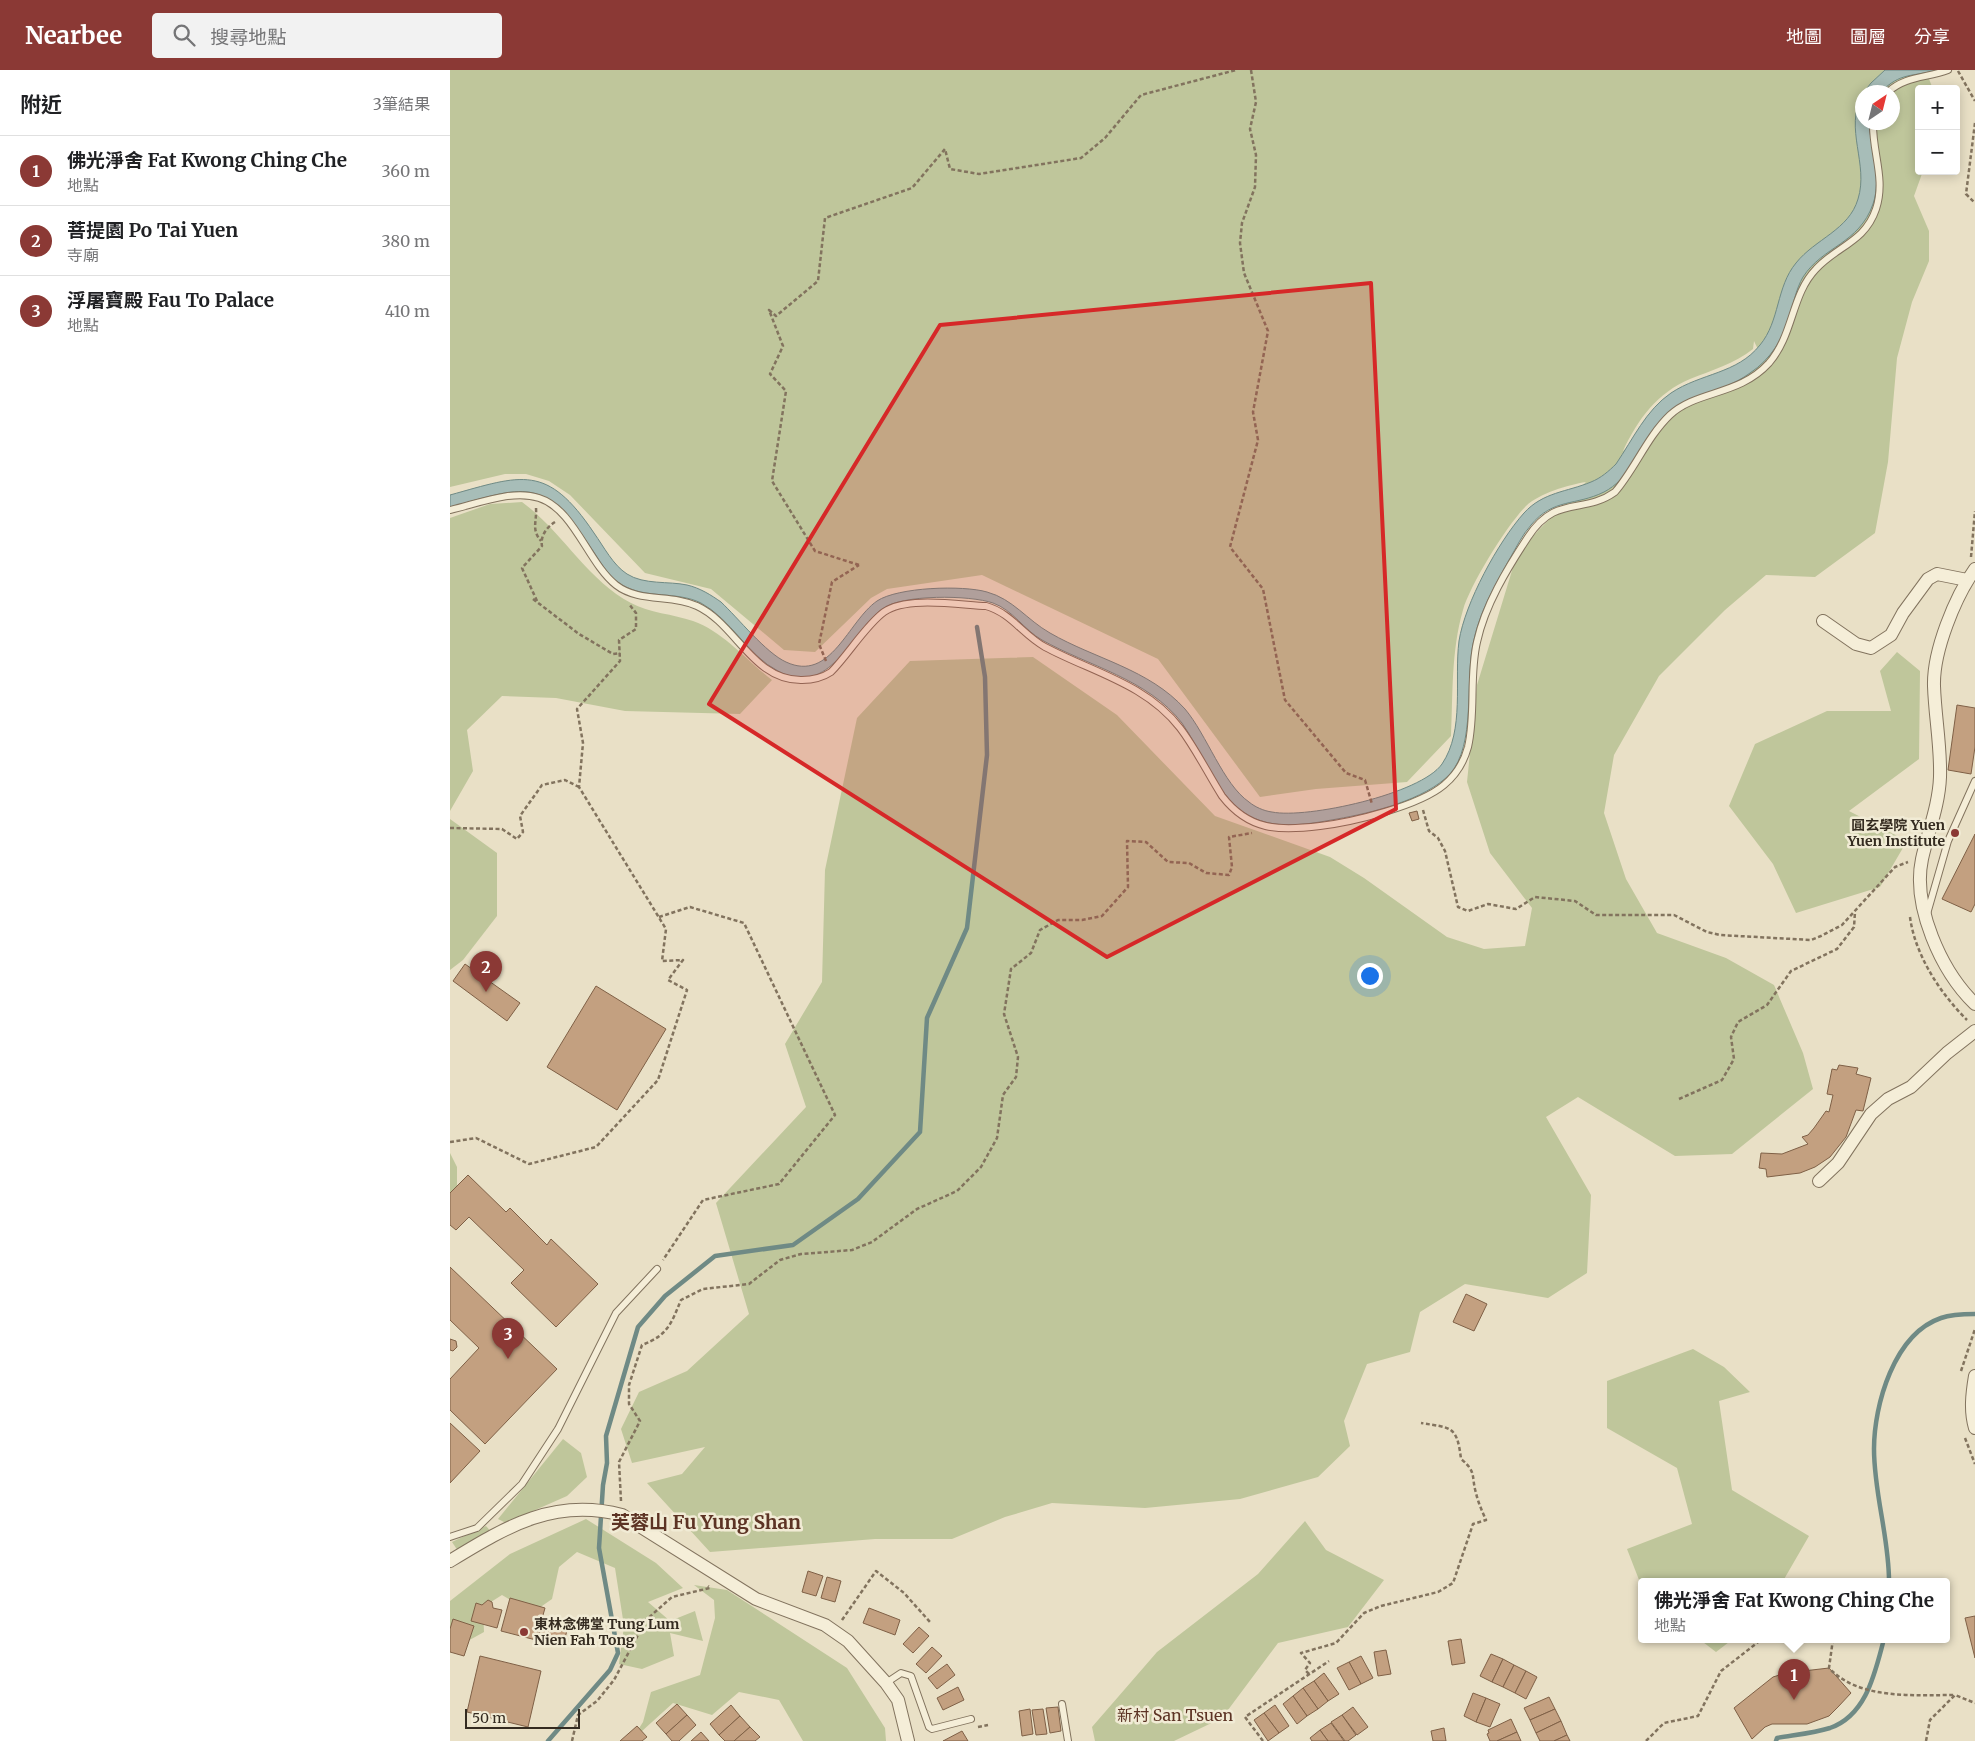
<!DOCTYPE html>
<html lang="zh-TW">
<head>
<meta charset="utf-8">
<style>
	:root { --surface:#fff; --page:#f2f2f2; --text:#202124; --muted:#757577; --line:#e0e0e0; --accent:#8b3935 }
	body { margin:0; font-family:Merriweather,"Noto Sans TC",serif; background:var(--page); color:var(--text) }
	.controls { position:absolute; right:15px; top:15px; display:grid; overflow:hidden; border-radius:5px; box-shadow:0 2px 12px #0003 }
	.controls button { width:45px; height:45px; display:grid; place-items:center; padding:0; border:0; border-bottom:1px solid var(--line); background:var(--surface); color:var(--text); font:25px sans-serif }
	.compass { position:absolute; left:1405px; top:15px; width:45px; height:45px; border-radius:50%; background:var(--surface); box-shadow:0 2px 12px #0003; rotate:35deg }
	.scale { position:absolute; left:15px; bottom:12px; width:115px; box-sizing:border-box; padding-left:5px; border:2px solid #342b20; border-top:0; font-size:14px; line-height:18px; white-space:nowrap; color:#342b20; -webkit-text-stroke:4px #f1ebd5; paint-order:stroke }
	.you { position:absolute; left:919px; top:905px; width:18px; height:18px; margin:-12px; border:4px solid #fff; border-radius:50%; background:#1a73e8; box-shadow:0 0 0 8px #1a73e833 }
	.badge { display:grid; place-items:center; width:32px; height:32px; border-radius:50%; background:var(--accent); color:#fff; font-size:16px; font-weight:700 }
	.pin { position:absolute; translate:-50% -41px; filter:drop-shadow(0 1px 2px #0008) }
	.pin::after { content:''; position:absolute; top:26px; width:18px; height:15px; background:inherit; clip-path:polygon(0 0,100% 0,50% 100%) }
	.popup { position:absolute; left:1188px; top:1508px; width:312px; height:65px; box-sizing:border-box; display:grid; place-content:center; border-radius:5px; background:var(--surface); filter:drop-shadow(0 1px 4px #0005); font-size:16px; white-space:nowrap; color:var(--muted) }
	.popup b { font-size:19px; color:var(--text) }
	.popup::after { content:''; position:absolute; left:50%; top:100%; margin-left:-10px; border:10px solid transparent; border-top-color:var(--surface) }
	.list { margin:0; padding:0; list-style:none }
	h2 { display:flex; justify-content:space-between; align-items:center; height:65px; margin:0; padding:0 20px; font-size:21px }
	h2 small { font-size:16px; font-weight:400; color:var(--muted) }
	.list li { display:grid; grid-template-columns:32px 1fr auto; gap:15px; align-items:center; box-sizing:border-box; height:70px; padding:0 20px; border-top:1px solid var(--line) }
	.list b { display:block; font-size:19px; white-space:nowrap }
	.list p { margin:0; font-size:16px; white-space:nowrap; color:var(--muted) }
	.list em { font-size:16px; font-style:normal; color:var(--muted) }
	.icon { flex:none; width:28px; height:28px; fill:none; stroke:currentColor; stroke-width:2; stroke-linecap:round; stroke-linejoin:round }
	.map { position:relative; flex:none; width:1525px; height:1671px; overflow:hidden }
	header { display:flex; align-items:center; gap:30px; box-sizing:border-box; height:70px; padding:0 25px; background:var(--accent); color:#fff }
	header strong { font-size:24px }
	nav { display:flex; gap:28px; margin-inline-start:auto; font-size:18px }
	.search { width:350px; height:45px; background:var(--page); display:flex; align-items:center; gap:12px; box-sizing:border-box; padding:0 18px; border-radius:5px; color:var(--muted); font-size:19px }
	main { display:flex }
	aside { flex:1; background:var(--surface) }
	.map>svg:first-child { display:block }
</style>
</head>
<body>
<header>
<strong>Nearbee</strong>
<div class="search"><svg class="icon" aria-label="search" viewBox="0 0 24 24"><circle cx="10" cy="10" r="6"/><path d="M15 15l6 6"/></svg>搜尋地點</div>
<nav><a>地圖</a><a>圖層</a><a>分享</a></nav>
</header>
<main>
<aside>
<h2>附近<small>3筆結果</small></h2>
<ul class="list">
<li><span class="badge">1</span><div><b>佛光淨舍 Fat Kwong Ching Che</b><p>地點</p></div><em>360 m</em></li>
<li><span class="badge">2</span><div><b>菩提園 Po Tai Yuen</b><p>寺廟</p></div><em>380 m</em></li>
<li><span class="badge">3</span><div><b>浮屠寶殿 Fau To Palace</b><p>地點</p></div><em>410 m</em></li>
</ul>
</aside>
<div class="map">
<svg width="1525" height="1671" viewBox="0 0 1525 1671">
	<rect width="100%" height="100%" fill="#e9e0c6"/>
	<g fill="#bfc69b" fill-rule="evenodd">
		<path d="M0,0H1481L1477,4L1483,19H1469V101H1473L1464,126L1479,161V191L1462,232L1447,288L1438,392L1425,463L1365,507L1316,505L1275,540L1209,606L1164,685L1154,743L1176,809L1207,863L1276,888L1324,915L1353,983L1363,1019L1282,1084L1225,1086L1128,1027L1096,1047L1141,1125L1137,1203L1098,1228L1015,1214L970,1242L960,1282L917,1294L894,1351L900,1376L868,1407L790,1429L695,1438L602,1433L555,1447L502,1469H425L260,1482L197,1413L232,1404L255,1377L182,1393L171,1359L189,1322L237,1301L299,1244L266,1133L356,1037L335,974L372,912L375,800L407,648L460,591L583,587L667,645L765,746L880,787L914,808L997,867L1034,879L1075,876L1082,838L1040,783L1017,712L1027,615L1068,481L1136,412C1118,415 1090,423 1076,436C1057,455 1020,515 1013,540C1001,581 1003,625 1001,666L957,712L866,719L810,727L708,589L532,505L437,519L421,528L365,582L334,580L261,519L195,503L120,425L99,411L76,404H55L0,417ZM1412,22H1442V52H1412ZM1304,271L1313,290L1231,333L1173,381C1188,349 1207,323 1240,309C1262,300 1284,294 1303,279Z"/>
		<path d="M72,432C112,461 137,510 181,533C199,543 223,544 243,551C274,562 296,590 322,610L290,644L175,641L106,628L52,626L17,660L23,701L0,741V448L40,434Z"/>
		<path d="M1447,582L1470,601L1469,689L1399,741L1457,771L1430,817L1346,843L1323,794L1279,736L1305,674L1377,641H1441L1430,601Z"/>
		<path d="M0,749L47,783V846L13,890L0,900Z"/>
		<path d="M0,1083L7,1097V1134L0,1135Z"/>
		<path d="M1243,1279L1274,1297L1300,1322L1269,1331L1282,1420L1359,1466L1333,1511H1192L1191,1515L1177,1479L1242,1454L1227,1398L1157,1358V1311Z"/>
		<path d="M113,1369L131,1383L137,1407L117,1426L56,1453L48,1449Z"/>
		<path d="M136,1449L206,1493L233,1518L198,1532L220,1551L245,1541L253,1571L220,1563L224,1586L192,1599L169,1594L174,1556L165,1498L127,1482L109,1497L102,1529L82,1543L52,1525L33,1537L34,1562L7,1577L0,1575V1531L60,1484Z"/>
		<path d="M855,1451L876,1480L934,1510L898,1557L828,1573L772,1648L724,1671H645L642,1657L707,1582L808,1504Z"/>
		<path d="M36,1456L43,1464L8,1481L2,1472Z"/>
		<path d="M244,1515L277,1520L397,1598L435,1658L436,1671H353L329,1630L289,1622L262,1645L223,1633L181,1671L193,1652L201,1622L250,1605L265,1548L264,1530Z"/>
		<path d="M1249,1569H1283L1266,1582Z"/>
	</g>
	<g fill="#a7bdb8" stroke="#6f8a85">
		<path d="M1435,0H1487C1463,7 1450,2 1431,22H1414L1421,13Z"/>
		<path d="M1412,25V52L1419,53C1421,79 1432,107 1423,134C1409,174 1373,176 1353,207C1346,219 1344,232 1340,245C1334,268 1320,290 1300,303C1269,326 1228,324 1205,359C1190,380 1178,410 1154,422C1126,436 1103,428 1081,455C1072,465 1066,478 1059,490C1044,517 1029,543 1023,574C1015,612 1026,674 1000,704C975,730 921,743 887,749C854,755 816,762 788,738C763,717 751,680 732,653C698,609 638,596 592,570C574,560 563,540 543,533C520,525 452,524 432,539C401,562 380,629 328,601C298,586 281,549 251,533C227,521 196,529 172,515C157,506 149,489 139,475C91,405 75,417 0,437V425C72,405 97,393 144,463C154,477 163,495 177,504C194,515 219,511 237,515C250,518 261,525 271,532C288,548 316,583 336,592C381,613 398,551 427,531C448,517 513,515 537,522C563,529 577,550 600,563C645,589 699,599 735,639C757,665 773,714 799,732C805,737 814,741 822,742C857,749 971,724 992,694C1015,660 1004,610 1009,571C1015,533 1048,472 1074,443C1093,422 1117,422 1141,412C1151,408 1159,401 1166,394C1183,369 1196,340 1221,323C1251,303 1287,304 1310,275C1330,251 1326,217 1346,193C1365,169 1399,160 1408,129C1419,94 1394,59 1412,25Z"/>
	</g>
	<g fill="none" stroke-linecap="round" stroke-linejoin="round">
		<g stroke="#6f8a85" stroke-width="4.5">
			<path d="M1439,1511C1439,1467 1424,1424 1424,1379C1424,1335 1444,1264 1491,1248C1502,1244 1514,1244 1525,1244"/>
			<path d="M98,1671L160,1600L168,1583L149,1478L153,1415L157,1393L156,1366L188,1257L215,1226L265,1186L343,1175L408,1129L470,1062L477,948L517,858L537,685L535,607L527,557"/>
			<path d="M1326,1671L1327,1668C1344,1665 1364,1663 1380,1658C1417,1645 1425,1602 1434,1569"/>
		</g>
	</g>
	<g fill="#c3a080" stroke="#7f6046">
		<path d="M1507,635L1525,638V677L1521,704L1498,700Z"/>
		<path d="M967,741L969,749L962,751L959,743Z"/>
		<path d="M1525,764V834L1521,842L1492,829Z"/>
		<path d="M15,894L70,933L57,951L3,911Z"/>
		<path d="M146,916L216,959L167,1040L97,997Z"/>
		<path d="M1389,995L1408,998L1406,1004L1421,1008L1413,1041L1406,1040L1396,1067L1380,1087L1365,1097L1350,1103L1317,1107L1316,1099L1309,1098L1311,1083L1332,1084L1358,1074L1352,1067L1358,1065L1364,1058L1376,1041L1379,1042L1383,1025L1377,1024L1382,999L1387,1000Z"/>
		<path d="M18,1105L56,1142L60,1138L97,1175L101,1169L148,1214L106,1257L61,1213L74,1200L19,1147L6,1160L0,1155V1123Z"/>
		<path d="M0,1197L107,1299L35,1374L0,1340V1309L29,1278L0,1250Z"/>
		<path d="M1016,1224L1037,1234L1024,1261L1003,1252Z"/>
		<path d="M0,1269L6,1271L7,1277L3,1281L0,1280Z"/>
		<path d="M0,1353L30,1381L0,1413Z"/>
		<path d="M358,1501L373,1506L366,1526L352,1522Z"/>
		<path d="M377,1507L391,1511L385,1532L371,1528Z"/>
		<path d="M60,1528L95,1538L86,1570L51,1561Z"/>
		<path d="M38,1530L42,1532L43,1538L52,1540L47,1558L21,1551L26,1533L32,1535Z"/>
		<path d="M419,1538L450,1550L445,1565L413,1553Z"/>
		<path d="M1525,1546V1588L1515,1548Z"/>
		<path d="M104,1547L108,1549L109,1555L118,1557L113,1575L88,1568L93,1550L98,1552Z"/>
		<path d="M3,1549L24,1556L14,1586L0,1582V1559Z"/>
		<path d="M469,1557L479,1566L463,1583L453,1574Z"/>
		<path d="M1011,1569L1015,1593L1002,1595L998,1571Z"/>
		<path d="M482,1577L492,1586L476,1603L466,1594Z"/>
		<path d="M936,1580L941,1604L928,1606L924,1582Z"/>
		<path d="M1041,1584L1053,1589L1042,1612L1030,1606Z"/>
		<path d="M30,1586L91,1601L78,1657L17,1642Z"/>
		<path d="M911,1586L923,1608L911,1614L899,1592Z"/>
		<path d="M1053,1589L1064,1595L1053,1617L1042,1612Z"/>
		<path d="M899,1592L911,1614L899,1620L887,1598Z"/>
		<path d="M497,1594L505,1605L487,1619L478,1608Z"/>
		<path d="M1064,1595L1076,1601L1065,1623L1053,1617Z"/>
		<path d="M1379,1598L1401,1623L1388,1637L1379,1646L1357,1654H1322L1315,1657L1302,1669L1284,1638L1323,1607L1336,1603Z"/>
		<path d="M1076,1601L1087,1607L1076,1629L1065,1623Z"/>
		<path d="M874,1603L889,1624L878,1631L864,1611Z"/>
		<path d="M864,1611L878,1631L868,1639L853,1618Z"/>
		<path d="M508,1617L514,1630L493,1640L487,1628Z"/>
		<path d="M853,1618L868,1639L857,1646L843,1626Z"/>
		<path d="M1023,1623L1036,1628L1026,1652L1014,1646Z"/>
		<path d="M843,1626L857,1646L847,1654L833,1634Z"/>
		<path d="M1099,1627L1105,1639L1080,1650L1074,1638Z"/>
		<path d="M1036,1628L1050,1634L1040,1657L1026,1652Z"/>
		<path d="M227,1634L237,1645L216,1664L206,1653Z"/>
		<path d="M281,1635L290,1646L269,1665L260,1654Z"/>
		<path d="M825,1635L839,1656L829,1663L814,1643Z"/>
		<path d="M608,1637L611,1661L600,1663L596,1638Z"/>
		<path d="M903,1637L918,1657L907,1665L892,1645Z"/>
		<path d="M580,1639L583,1664L572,1666L569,1641Z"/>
		<path d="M593,1639L597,1664L586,1665L582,1640Z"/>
		<path d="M1105,1639L1111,1651L1086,1663L1080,1650Z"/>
		<path d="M814,1643L829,1663L818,1671L804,1650Z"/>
		<path d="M237,1645L246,1655L229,1671H222L216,1664Z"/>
		<path d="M892,1645L906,1665L898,1671H895L881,1652Z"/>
		<path d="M290,1646L300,1657L284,1671H275L269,1665Z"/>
		<path d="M1061,1649L1067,1662L1047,1671H1040L1037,1664L1039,1663L1038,1660Z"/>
		<path d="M1111,1651L1117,1665L1104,1671H1090L1086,1663Z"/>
		<path d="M881,1653L894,1671H878L870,1660Z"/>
		<path d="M187,1656L197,1667L192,1671H170Z"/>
		<path d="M300,1657L310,1667L305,1671H284Z"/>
		<path d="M994,1658L996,1671H983L981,1661Z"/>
		<path d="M870,1660L878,1671H862L860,1668Z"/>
		<path d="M512,1661L518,1671H493Z"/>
		<path d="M251,1662L259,1671H241Z"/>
		<path d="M1067,1662L1071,1671H1047Z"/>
		<path d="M1117,1665L1120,1671H1104Z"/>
	</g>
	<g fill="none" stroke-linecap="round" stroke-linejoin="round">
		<g stroke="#82735e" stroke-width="8">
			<g id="service">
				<path d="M1438,22C1455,6 1477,8 1498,0"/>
				<path d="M0,440C27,434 62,419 89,428C124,439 138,493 166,515C189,533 221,524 247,536C286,554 303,611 352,610C363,610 372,608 381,602C398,585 416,555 434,542C456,526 510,535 536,536C561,543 573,565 595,577C642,602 696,614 730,658C746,679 758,704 772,726C799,761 829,761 870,756C903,752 969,736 994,715C1006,705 1014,692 1018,677C1026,643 1019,606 1027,572C1035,535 1057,499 1078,467C1106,424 1133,445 1165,422C1185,399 1197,367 1220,345C1247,320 1289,326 1319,293C1344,264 1341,225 1366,199C1387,176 1415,172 1426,139C1436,109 1422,82 1423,52"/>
				<path d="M1477,844L1498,771L1525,711"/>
				<path d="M0,1467L27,1458L72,1414L108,1359L166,1243L207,1199"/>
				<path d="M436,1613L451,1603L461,1606L479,1657L482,1659L521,1649"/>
				<path d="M612,1634L618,1671"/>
			</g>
		</g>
		<g stroke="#82735e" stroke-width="14">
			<g id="minor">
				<path d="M1525,499C1505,527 1483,581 1484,616C1485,647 1491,676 1490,707C1489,735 1478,762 1472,789C1462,836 1491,901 1525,934"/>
				<path d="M1373,551L1406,574L1421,578L1441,565L1453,543L1478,509L1487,504L1517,510"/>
				<path d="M1369,1111L1388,1093L1421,1044L1438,1029L1461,1017L1497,983L1525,961"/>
				<path d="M1525,1306C1522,1324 1520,1341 1525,1358"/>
				<path d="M0,1491C56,1457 104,1427 172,1445L306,1529L375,1555L398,1571L436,1613L448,1630L458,1671"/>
			</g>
		</g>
		<g stroke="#82735e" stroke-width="2.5" stroke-dasharray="4 2.5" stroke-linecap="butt">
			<path d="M801,0L806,32L800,59L806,85L805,117L792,153L790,173L794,203L818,261L803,342L808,370L780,477L813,519L835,630L896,703L915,710L922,734"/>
			<path d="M1508,1L1525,31"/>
			<path d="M1525,53L1516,124L1525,133"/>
			<path d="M86,438C87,452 81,459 91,471"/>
			<path d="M1521,487L1525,441"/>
			<path d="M409,495L365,481L322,411L336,321L320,304L333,276L319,240L326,246L368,211L375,148L462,118L495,79L500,99L529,104L631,88L655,68L691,25L786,0"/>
			<path d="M83,529L129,564L163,584L170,583"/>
			<path d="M87,531L72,498L92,476C90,466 97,457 105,452"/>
			<path d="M376,591L369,574L382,512L409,495"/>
			<path d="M973,740L979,761L988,768L995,781L1008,837L1018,841L1038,834L1066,839L1085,827L1125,831L1146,845H1224L1257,862L1270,865L1361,870L1371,866L1392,855L1445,797L1458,792"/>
			<path d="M0,758L52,759L67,769L73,762L70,746L92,715L115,710L129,717"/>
			<path d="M209,847L240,837L294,853L385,1045L329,1114L253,1130L213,1190"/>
			<path d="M1460,847C1465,885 1490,923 1517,950"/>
			<path d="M1229,1029L1272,1010L1284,989L1281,967L1288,952L1317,935L1341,901L1387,879L1404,857L1405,842"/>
			<path d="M0,1072L26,1068L79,1094L146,1077L208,1010L237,920L218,910L233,890L212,891L216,859L129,717L133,673L127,639L170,591L169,570L186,559V543L179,534"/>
			<path d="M1511,1301L1525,1259"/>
			<path d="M1515,1368L1525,1394"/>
			<path d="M171,1431L169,1392L190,1351L179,1334V1315L192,1275C218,1265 221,1254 231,1230L253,1219L299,1214L330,1190L351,1184L402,1180L422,1172L467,1139L507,1121L531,1097L547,1068L553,1025L566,1007L568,987L554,944L561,899L581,883L590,860L608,850H632L652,846L678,817L677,771L696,772L718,792L739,793L756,803L779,805L782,797L779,767L802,763"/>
			<path d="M392,1550L426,1501L454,1523L480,1552"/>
			<path d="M1334,1569H1336"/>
			<path d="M1383,1569L1379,1598C1409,1630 1464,1625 1505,1625"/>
			<path d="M859,1604L855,1600L860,1593L851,1583L886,1573L914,1543L931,1536L988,1522L1003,1513L1023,1454L1036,1450C1032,1441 1028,1432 1026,1423C1021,1406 1027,1402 1011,1389C1007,1355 1001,1358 971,1353"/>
			<path d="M528,1657L538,1655"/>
			<path d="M122,1671L128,1645L147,1631L164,1610L196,1550L222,1527L260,1518L258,1516"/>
			<path d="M813,1671L795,1647L879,1591"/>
			<path d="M1196,1671L1214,1653L1248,1646L1271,1601L1312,1569"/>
			<path d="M1476,1671L1480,1650L1505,1625L1525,1633"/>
		</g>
		<use href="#service" stroke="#f5eed8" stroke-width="6"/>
		<use href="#minor" stroke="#f5eed8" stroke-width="12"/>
	</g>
	<path fill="#d62828" fill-opacity="0.2" stroke="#d62828" stroke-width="4" stroke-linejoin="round" d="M921,213L946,739L657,887L259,634L490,255Z"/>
	<g fill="#8b3935" stroke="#f1ebd5" stroke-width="2">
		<circle cx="1505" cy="763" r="5"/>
		<circle cx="74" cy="1562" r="5"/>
	</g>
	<g text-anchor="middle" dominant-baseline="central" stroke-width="5" stroke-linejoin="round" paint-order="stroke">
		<g font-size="14" font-weight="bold" fill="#342b20" stroke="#f1ebd5" text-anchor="end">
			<text x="1495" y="755">圓玄學院 Yuen<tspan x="1495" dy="16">Yuen Institute</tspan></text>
			<text x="84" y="1554" text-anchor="start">東林念佛堂 Tung Lum<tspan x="84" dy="16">Nien Fah Tong</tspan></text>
		</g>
		<g font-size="16" fill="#5c3324" stroke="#f1ebd5">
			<text x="725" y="1645">新村 San Tsuen</text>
		</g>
		<g font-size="19" font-weight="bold" fill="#5c3324" stroke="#f1ebd5">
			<text x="256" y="1452">芙蓉山 Fu Yung Shan</text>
		</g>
	</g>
</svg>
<div class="controls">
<button>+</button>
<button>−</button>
</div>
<svg class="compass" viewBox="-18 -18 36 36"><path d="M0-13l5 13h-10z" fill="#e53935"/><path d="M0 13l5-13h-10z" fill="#757577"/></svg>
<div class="scale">50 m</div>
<div class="you"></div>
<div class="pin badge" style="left:1344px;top:1630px">1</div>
<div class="popup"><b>佛光淨舍 Fat Kwong Ching Che</b>地點</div>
<div class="pin badge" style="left:36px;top:922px">2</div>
<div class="pin badge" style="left:58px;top:1289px">3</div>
</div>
</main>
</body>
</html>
